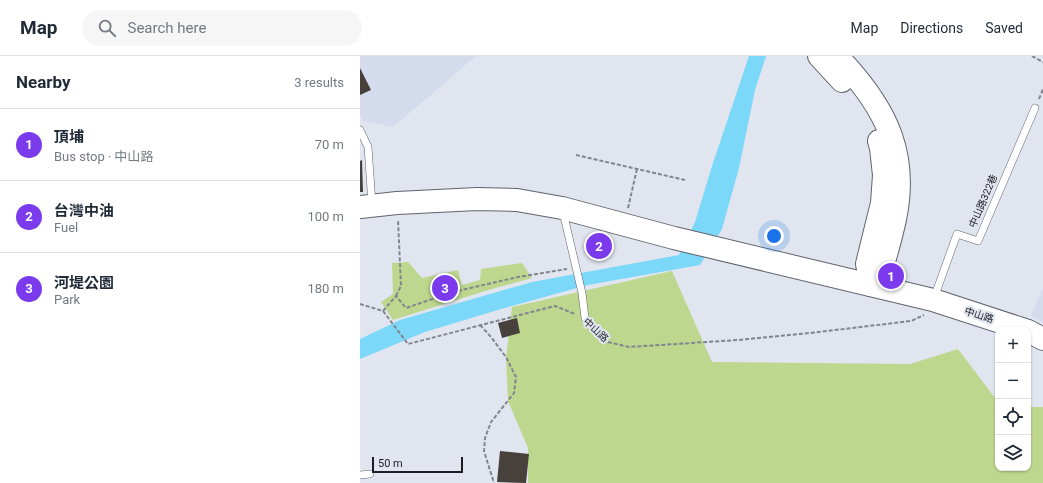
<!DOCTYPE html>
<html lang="en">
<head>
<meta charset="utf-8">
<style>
	:root { --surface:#fff; --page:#f6f6f7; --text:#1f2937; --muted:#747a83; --line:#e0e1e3; --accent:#7c3aed }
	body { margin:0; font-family:Roboto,"Noto Sans TC",sans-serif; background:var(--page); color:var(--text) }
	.controls { position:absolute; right:12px; bottom:12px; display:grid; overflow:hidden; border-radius:8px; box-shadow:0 1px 3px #0004 }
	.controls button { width:36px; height:36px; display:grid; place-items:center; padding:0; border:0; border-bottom:1px solid var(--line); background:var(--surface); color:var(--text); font:20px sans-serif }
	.scale { position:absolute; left:12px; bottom:10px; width:91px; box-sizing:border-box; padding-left:4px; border:2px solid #1c1e22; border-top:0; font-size:11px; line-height:14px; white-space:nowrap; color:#1c1e22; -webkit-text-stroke:3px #e0e5ef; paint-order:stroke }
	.you { position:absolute; left:414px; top:180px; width:14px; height:14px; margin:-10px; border:3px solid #fff; border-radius:50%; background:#1a73e8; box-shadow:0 0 0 6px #1a73e833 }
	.badge { display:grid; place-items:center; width:26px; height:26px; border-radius:50%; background:var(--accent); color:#fff; font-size:13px; font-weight:700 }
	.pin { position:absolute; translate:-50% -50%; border:2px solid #fff; box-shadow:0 1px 4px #0006 }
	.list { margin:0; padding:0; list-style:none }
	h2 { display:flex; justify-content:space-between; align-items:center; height:52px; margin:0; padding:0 16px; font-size:17px }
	h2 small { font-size:13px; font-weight:400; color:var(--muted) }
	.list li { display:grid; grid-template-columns:26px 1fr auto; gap:12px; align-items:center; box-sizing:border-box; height:72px; padding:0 16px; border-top:1px solid var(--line) }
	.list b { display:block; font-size:15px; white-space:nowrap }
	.list p { margin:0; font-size:13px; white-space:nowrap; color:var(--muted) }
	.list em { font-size:13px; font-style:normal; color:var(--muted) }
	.icon { flex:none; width:22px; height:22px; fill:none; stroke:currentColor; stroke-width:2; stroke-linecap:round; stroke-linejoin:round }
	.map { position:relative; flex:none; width:683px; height:427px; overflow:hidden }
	header { display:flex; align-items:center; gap:24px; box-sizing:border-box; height:56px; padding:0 20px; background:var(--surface); border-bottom:1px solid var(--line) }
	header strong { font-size:19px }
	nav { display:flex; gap:22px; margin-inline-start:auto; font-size:14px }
	.search { width:280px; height:36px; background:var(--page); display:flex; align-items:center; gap:10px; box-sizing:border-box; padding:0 14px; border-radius:22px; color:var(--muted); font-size:15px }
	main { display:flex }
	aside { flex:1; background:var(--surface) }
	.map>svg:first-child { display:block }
</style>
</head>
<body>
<header>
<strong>Map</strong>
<div class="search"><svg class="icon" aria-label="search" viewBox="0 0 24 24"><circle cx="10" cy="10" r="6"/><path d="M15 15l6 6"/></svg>Search here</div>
<nav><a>Map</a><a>Directions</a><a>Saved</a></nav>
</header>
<main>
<aside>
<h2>Nearby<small>3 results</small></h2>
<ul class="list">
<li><span class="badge">1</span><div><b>頂埔</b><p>Bus stop · 中山路</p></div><em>70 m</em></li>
<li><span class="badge">2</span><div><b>台灣中油</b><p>Fuel</p></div><em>100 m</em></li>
<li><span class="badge">3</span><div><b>河堤公園</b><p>Park</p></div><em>180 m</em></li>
</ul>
</aside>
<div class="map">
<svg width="683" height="427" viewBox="0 0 683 427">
	<rect width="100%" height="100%" fill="#e0e5ef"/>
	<g fill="#d3dbec">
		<path d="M0,0H116L33,71L3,65L0,60Z"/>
		<path d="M683,232V266L671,260Z"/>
	</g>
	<g fill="#bdd78e">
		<path d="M48,206L62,222L98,214L102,229L120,224L121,213L162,207L172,222L125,235L33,264L21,246L33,238L32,207Z"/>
		<path d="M312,215L352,306L550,308L598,293L638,346V412H668V351H683V427H168V392L148,345L146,302L152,251Z"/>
	</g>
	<path fill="#7bd8f8" d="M389,0H406L395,34L379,112L362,173L340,209L228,229L141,253L65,276L0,303V283L40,264L172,226L319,199L335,166L352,110Z"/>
	<g fill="#48403a">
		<path d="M0,12L11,34L0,39Z"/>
		<path d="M2,104L3,136H0V105Z"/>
		<path d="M157,262L160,277L142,282L138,267Z"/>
		<path d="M140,395L169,398L166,427L137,426Z"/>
	</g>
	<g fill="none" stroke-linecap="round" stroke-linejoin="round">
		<g stroke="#5f636c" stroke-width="8">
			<g id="lane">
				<path d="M0,74L8,91L12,148"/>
				<path d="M203,156L222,237L225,262"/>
				<path d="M574,242L597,178L618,185L675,52"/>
				<path d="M0,419L10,418"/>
			</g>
		</g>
		<g stroke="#5f636c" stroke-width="24">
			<g id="primary">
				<path d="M0,151L37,147L117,143L157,144L202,152L314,182L573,244L665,274"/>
				<path d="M668,275L683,283"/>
			</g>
		</g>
		<g stroke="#5f636c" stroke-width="24">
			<g id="highway">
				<path d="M459,0L482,25"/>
				<path d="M477,0C528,53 552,102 532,176C529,188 526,200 522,211C520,218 514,224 511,229"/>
				<path d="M511,229L507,208L522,147L524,119L521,92L519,85"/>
			</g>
		</g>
		<g stroke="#82858d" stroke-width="2" stroke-dasharray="4 2" stroke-linecap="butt">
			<path d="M672,0L683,6"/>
			<path d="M679,43L683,33"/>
			<path d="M216,99L325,124"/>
			<path d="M268,152L277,113"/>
			<path d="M36,240L41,230L38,164"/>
			<path d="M0,248L23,255L48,288L195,250L215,258"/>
			<path d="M23,255L36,240L46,252L93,236L158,221L207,213"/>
			<path d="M120,269L131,281L146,301L156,321L154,337L131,366L125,382L124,395L134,427"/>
			<path d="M231,269L238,277L248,286L269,291L378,284L450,277L551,265L564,259"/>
		</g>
		<use href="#lane" stroke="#fff" stroke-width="7"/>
		<use href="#primary" stroke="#fff" stroke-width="22"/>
		<use href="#highway" stroke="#fff" stroke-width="22"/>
	</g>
	<g text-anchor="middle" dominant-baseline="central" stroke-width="4" stroke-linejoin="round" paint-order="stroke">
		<g font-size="10" fill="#1c1e22" stroke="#e0e5ef">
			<text transform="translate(623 145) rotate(-67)">中山路322巷</text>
			<text transform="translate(619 259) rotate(18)">中山路</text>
			<text transform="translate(236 274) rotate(42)">中山路</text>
		</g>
	</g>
</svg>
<div class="controls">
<button>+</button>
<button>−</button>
<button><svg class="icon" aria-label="locate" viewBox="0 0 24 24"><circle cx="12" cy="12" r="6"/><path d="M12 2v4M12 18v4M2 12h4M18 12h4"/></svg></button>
<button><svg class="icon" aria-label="layers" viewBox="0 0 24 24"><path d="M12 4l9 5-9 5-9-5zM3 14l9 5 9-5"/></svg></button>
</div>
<div class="scale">50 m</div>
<div class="you"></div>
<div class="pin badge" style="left:531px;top:220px">1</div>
<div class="pin badge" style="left:239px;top:190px">2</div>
<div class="pin badge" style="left:85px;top:232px">3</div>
</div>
</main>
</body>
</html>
